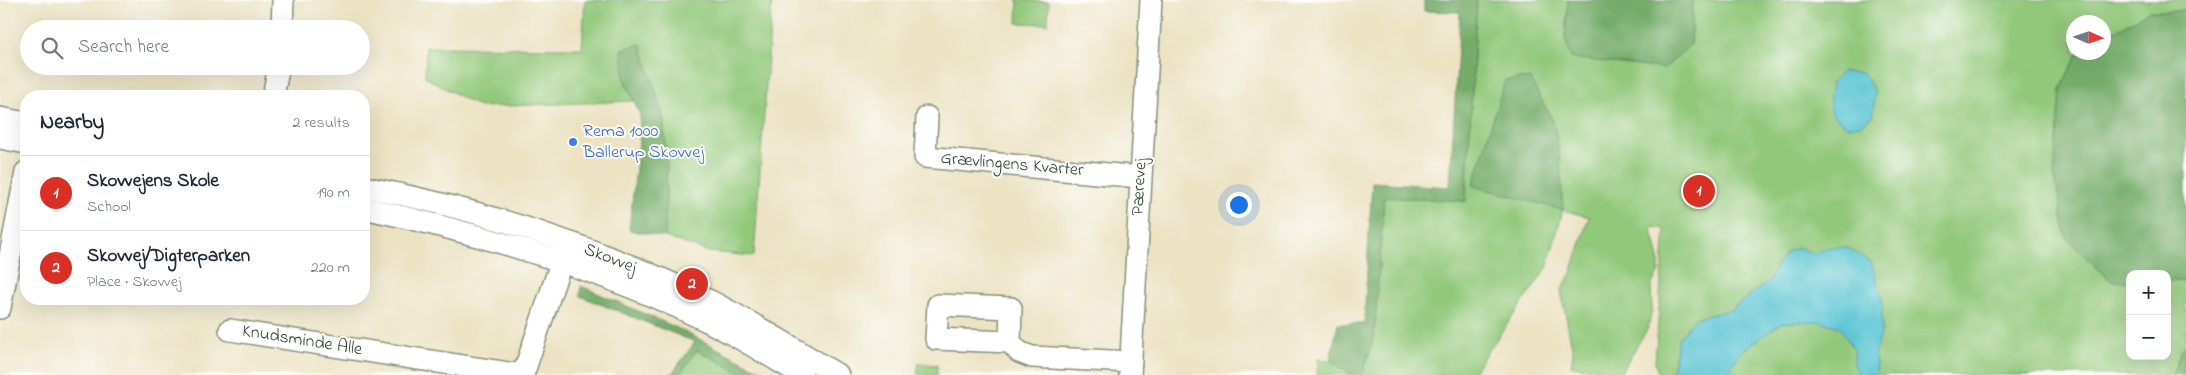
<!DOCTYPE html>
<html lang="en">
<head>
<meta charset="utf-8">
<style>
	:root { --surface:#fff; --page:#f2f2f3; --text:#1f2937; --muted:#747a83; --line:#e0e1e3; --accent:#d93025 }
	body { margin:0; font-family:"Indie Flower",sans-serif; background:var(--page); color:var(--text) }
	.controls { position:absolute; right:15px; bottom:15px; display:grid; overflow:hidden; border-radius:10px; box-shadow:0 5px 20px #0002 }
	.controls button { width:45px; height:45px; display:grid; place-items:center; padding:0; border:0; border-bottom:1px solid var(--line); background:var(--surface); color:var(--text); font:25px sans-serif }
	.compass { position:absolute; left:2066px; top:15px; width:45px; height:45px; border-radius:50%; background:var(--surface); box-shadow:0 5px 20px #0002; rotate:93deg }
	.you { position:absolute; left:1238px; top:204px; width:18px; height:18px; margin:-12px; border:4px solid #fff; border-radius:50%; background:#1a73e8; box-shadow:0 0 0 8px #1a73e833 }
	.badge { display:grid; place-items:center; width:32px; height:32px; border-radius:50%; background:var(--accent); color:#fff; font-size:16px; font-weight:700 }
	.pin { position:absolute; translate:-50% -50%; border:2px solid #fff; box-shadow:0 1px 5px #0006 }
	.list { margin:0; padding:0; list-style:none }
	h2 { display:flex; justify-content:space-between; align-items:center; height:65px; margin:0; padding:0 20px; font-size:21px }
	h2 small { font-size:16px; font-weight:400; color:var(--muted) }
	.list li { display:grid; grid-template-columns:32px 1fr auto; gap:15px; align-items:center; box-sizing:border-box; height:75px; padding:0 20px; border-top:1px solid var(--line) }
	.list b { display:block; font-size:19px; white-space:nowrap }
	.list p { margin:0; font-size:16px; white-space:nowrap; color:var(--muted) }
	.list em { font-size:16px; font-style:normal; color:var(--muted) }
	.icon { flex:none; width:28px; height:28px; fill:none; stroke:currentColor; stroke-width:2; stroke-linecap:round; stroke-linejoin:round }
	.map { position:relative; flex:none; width:2186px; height:375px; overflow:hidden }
	.search { position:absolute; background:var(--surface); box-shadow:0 5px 20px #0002; left:20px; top:20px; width:350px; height:55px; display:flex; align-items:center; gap:12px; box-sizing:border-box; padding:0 18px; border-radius:28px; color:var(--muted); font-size:19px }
	.panel { position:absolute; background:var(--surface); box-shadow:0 5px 20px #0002; left:20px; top:90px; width:350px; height:215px; border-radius:20px }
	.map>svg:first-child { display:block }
</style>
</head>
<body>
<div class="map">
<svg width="2186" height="375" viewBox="0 0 2186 375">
	<rect width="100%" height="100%" fill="#fdfcf7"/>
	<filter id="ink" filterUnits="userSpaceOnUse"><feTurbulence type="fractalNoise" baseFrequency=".02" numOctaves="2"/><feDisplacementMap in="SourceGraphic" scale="10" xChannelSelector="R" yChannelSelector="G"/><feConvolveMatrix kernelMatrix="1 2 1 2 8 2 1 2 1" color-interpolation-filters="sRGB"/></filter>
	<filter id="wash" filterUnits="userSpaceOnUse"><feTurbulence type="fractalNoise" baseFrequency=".0096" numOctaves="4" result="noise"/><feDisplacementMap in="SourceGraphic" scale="20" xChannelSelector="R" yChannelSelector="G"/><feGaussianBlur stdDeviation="1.12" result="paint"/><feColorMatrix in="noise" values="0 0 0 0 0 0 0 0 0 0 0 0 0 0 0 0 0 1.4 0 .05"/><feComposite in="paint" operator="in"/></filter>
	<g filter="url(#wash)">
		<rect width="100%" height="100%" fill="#ece3c4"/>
		<g fill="#92c87a" stroke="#588257">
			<path d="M585,0H772L754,256L709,252L665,237L667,161L663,115L624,79L634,101L479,107L425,77L426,47L582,48Z"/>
			<path d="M1018,0L1049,2L1048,24L1017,23Z"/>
			<path d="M1477,0H1568L1565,38L1690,45L1693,0H2186V11H2150L2104,37V22H2074V52L2078,53L2061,89L2111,281H2130V356H2167V281H2186V345L2182,349L2172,375H1658L1655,362L1665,229L1651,227L1659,258V272L1651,286L1652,309L1648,328L1621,372L1571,366L1573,353L1561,291L1571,273L1589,217L1563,210L1547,268L1471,375H1362L1374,337L1384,197L1466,201Z"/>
			<path d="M697,350L745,375H679Z"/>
			<path d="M1318,359L1330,360L1352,375H1317Z"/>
			<path d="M918,363L937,365V375H917Z"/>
		</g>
		<g fill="#75ac6a" stroke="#4a744f">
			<path d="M1424,0H1477L1466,201L1384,197L1374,337L1362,375H1352L1330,360L1338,324H1364L1372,182L1450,187L1460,12L1424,11Z"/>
			<path d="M1568,0H1693L1690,45L1664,69L1571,58L1565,38Z"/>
			<path d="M2150,11H2186V281H2167V274H2130V281H2111L2066,238L2054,174L2061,89L2078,53L2104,52V37Z"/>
			<path d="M641,44L663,115L667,161L665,237L629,230L639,142L640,115L624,79L622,49Z"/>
			<path d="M1530,78L1554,123L1560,160L1563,210L1473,186L1505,80Z"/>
			<path d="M581,286L677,328L770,375H745L697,350L679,375H671L695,342L580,296Z"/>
			<path d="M2186,345V375H2172L2182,349Z"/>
		</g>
		<g fill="#5ac5d4" stroke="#3c8184">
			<path d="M1842,72L1863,73L1875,92L1873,116L1860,125L1846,126C1825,111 1829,106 1832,82Z"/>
			<path d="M1830,247H1847L1871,262L1882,297V330L1875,355L1877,375H1859L1854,365V351L1840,327L1818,321L1781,323L1739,353L1727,375H1671L1679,338L1695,318L1731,310L1769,281L1776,266L1788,251L1799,248L1813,253Z"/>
		</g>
	</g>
	<g filter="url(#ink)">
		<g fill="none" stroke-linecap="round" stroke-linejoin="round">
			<g stroke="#86907c" stroke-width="24">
				<g id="minor">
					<path d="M282,29L283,0"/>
					<path d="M273,96L279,66"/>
					<path d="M927,117L925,157L1140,177"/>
					<path d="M0,118L26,123"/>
					<path d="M0,138L26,143"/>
					<path d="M364,187C482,209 601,249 710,301C754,323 796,350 838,375"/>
					<path d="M364,208C479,233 596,267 703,319C737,335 769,356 802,375"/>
					<path d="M0,308L26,172"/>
					<path d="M230,330L522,375"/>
					<path d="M1010,342L1011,308L938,305L936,339L1010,342L1019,352L1032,357L1131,362"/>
					<path d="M523,375L566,248"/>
					<path d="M1130,375L1151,0"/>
				</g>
			</g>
			<use href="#minor" stroke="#fff" stroke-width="21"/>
		</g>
	</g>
	<circle fill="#3f7fe0" stroke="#fdfcf7" stroke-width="2" cx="573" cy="142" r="5"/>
	<g text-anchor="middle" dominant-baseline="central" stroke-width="4" stroke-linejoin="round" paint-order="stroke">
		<g font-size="18" fill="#366cbe" stroke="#fdfcf7" text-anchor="start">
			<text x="583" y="132">Rema 1000<tspan x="583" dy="21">Ballerup Skovvej</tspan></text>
		</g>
		<g font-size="18" fill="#1f3d34" stroke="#fdfcf7">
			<text transform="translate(1012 165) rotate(5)">Grævlingens Kvarter</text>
			<text transform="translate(1140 187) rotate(-87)">Pærevej</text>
			<text transform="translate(610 259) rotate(21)">Skovvej</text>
			<text transform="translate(302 341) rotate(9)">Knudsminde Alle</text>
		</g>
	</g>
</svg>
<div class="controls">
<button>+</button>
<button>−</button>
</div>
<svg class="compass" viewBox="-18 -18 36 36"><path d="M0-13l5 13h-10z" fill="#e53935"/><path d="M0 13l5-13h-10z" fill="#747a83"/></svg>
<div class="you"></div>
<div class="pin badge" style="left:1699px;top:191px">1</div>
<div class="pin badge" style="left:692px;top:284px">2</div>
<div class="search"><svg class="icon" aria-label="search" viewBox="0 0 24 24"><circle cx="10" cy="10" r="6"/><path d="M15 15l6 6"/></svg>Search here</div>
<section class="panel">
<h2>Nearby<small>2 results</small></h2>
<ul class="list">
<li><span class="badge">1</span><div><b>Skovvejens Skole</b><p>School</p></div><em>190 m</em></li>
<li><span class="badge">2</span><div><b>Skovvej/Digterparken</b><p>Place · Skovvej</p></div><em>220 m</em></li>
</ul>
</section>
</div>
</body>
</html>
